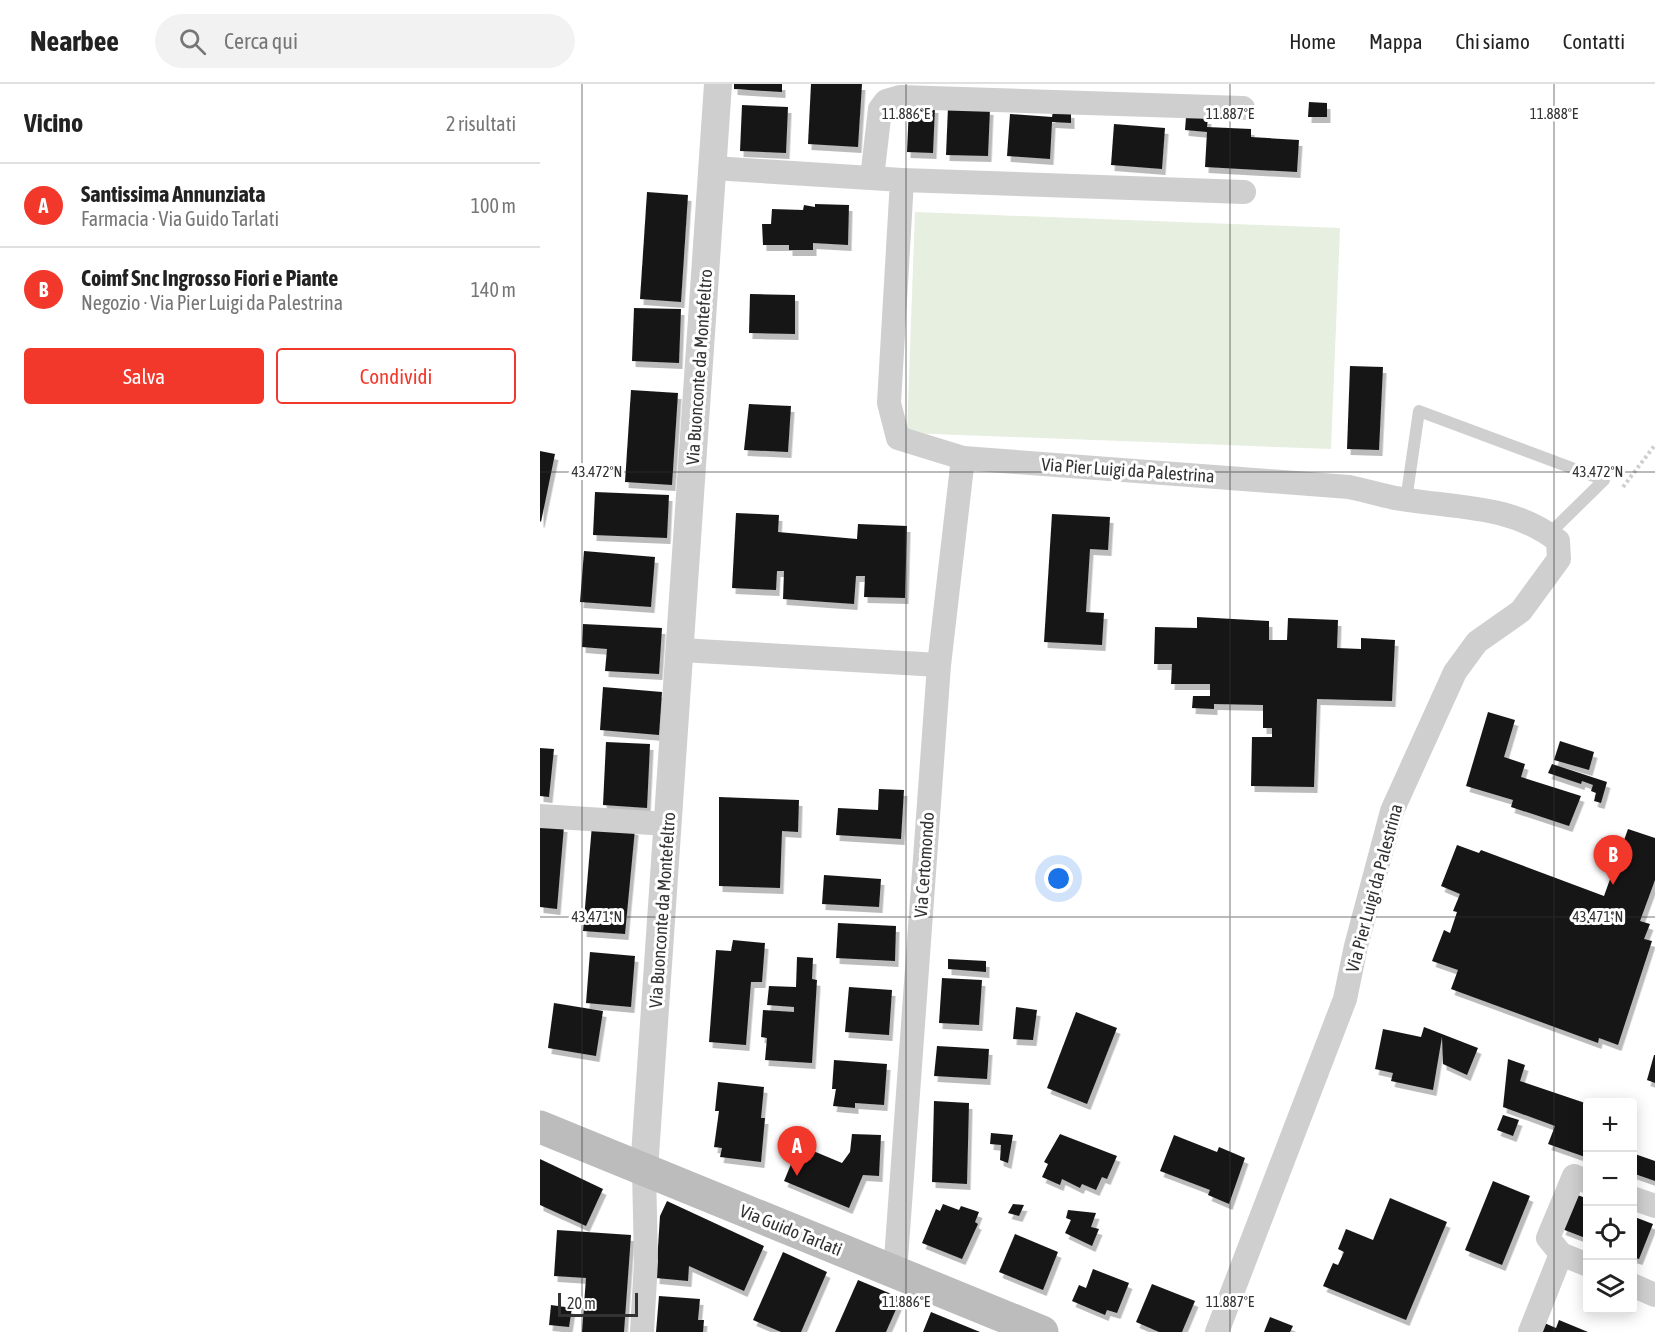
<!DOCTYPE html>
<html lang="it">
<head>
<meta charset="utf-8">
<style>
	:root { --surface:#fff; --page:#f2f2f2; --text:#222; --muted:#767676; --line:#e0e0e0; --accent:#f2382b }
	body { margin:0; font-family:"Asap Condensed",sans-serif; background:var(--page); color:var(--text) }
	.controls { position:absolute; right:18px; bottom:18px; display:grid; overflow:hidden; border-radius:6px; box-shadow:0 3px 15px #0003 }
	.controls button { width:54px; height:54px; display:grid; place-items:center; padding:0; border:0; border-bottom:2px solid var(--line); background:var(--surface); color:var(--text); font:30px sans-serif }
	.scale { position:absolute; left:18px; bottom:15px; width:80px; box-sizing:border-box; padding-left:6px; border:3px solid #323232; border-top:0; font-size:16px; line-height:21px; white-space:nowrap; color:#323232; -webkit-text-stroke:4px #fff; paint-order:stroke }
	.you { position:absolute; left:519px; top:795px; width:21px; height:21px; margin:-15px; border:4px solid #fff; border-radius:50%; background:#1a73e8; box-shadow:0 0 0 9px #1a73e833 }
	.badge { display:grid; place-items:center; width:39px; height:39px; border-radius:50%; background:var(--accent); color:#fff; font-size:20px; font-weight:700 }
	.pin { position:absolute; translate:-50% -50px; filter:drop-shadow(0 2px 3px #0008) }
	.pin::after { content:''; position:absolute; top:32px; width:21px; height:18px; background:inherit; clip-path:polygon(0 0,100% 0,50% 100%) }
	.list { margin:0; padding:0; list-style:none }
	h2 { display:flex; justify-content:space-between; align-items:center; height:78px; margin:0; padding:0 24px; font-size:26px }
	h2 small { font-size:20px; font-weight:400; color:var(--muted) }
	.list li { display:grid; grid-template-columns:39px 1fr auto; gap:18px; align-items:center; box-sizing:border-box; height:84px; padding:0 24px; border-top:2px solid var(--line) }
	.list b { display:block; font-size:22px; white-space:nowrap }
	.list p { margin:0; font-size:20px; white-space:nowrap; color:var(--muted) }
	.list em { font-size:20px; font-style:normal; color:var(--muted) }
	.actions { display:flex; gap:12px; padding:18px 24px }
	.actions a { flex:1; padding:14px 0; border:2px solid var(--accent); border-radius:6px; text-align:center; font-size:21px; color:var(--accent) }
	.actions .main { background:var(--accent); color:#fff }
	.icon { flex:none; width:33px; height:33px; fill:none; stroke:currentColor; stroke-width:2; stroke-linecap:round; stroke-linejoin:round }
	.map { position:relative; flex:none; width:1115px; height:1248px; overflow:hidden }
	header { display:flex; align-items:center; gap:36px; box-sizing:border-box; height:84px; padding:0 30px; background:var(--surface); border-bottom:2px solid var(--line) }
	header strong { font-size:28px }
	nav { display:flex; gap:33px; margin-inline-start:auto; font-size:21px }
	.search { width:420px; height:54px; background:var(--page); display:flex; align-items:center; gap:15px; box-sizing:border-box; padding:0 21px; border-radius:33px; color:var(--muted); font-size:22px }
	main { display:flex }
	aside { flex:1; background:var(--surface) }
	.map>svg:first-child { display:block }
</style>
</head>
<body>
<header>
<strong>Nearbee</strong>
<div class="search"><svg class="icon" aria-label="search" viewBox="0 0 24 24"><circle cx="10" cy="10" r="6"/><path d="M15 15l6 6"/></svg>Cerca qui</div>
<nav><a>Home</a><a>Mappa</a><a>Chi siamo</a><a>Contatti</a></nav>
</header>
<main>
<aside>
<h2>Vicino<small>2 risultati</small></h2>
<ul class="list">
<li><span class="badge">A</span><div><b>Santissima Annunziata</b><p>Farmacia · Via Guido Tarlati</p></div><em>100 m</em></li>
<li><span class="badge">B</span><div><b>Coimf Snc Ingrosso Fiori e Piante</b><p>Negozio · Via Pier Luigi da Palestrina</p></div><em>140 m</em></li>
</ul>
<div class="actions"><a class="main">Salva</a><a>Condividi</a></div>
</aside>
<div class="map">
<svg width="1115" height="1248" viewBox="0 0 1115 1248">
	<defs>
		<filter id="shadow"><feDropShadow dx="3.5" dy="6" stdDeviation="0" flood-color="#0004"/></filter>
	</defs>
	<rect width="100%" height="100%" fill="#fff"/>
	<path fill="#e6efe0" d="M375,128L800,144L791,365L367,349Z"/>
	<g fill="#191919" filter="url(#shadow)">
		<path d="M194,0H242V8L194,5Z"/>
		<path d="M271,0H322L318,63L268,60Z"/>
		<path d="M769,18L787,19V33H768Z"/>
		<path d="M202,21L248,23L246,69L200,67Z"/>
		<path d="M369,22L395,23L393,69L367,68Z"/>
		<path d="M408,23L450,25L448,72L406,71Z"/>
		<path d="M513,27L531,28V39L512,38L510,75L467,72L470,30L512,33Z"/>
		<path d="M646,33L668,34L667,43L711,45V53L759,56L757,88L665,83L667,48L645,46Z"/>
		<path d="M574,40L625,44L622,85L571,81Z"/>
		<path d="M107,108L148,111L141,218L100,215Z"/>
		<path d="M275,120L309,121L308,161L273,159V166H249V161H223L222,140H231L232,125L263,126L264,121L275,123Z"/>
		<path d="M210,210L255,211V250L209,249Z"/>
		<path d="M94,224L141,225L139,279L92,277Z"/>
		<path d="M810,282L843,283L839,366L807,365Z"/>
		<path d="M91,306L138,309L132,401L85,398Z"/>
		<path d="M209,320L251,322L248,368L204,366Z"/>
		<path d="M0,367L15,370L1,438L0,437Z"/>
		<path d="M55,408L129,411L127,454L53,451Z"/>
		<path d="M196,429L239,431L238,448L317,455L318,440L367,442L365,514L324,513L325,492H316L314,520L243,515L244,487H237L236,506L192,504Z"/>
		<path d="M512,430L570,433L568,466L550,465L546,528L564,529L562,561L504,558Z"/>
		<path d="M44,467L115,473L111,523L40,518Z"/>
		<path d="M657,533L729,537V556H747L748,534L798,536L797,564L821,565V554L855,556L852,617L777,615L774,703L711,702L712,653H732V644H723V621L674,620V625L652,624L653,612H670V600H631L632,580H614L615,543L657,544Z"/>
		<path d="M43,540L122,544L119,590L65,587L67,565L42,563Z"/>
		<path d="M63,603L122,608L119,651L60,646Z"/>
		<path d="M948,628L975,636L964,673L985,680L981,693L1041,712L1029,742L971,723L973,716L926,702Z"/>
		<path d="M1020,657L1054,668L1049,686L1014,676Z"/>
		<path d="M66,658L110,660L107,724L63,721Z"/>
		<path d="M0,664L14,665L9,713L0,712Z"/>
		<path d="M1012,680L1067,698L1061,719L1054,717L1056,709L1051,707L1053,701L1042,697L1041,700L1008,689Z"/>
		<path d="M339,705L364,706L361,755L296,751L298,724L338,726Z"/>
		<path d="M179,713L259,716L258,748L242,747L240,804L179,802Z"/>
		<path d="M0,740L24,742L17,825L0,823Z"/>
		<path d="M52,741L95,745L85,850L43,847Z"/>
		<path d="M1088,745L1115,754V796L1100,837L1110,840L1104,855L1112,857L1078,961L1059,954L1058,959L911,905L918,886L892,877L904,846L910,849L917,828L913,827L920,810L901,802L917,761L939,769L941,766L1064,812Z"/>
		<path d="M284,791L341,795L339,823L282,820Z"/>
		<path d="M298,839L356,842L355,877L296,874Z"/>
		<path d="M193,856L225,859L222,898H211L206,961L169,958L176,866L191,867Z"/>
		<path d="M50,868L95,872L91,923L46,919Z"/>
		<path d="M257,873L273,874L272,895L277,896L272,979L225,976L227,954L221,953L223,926L254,928V923L227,921L229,902L256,903Z"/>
		<path d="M408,875L446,877V888L408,885Z"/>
		<path d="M402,894L442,896L439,941L399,939Z"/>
		<path d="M309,903L352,906L349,951L305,948Z"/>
		<path d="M14,919L63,927L56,972L8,964Z"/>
		<path d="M476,923L497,926L493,956L473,955Z"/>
		<path d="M536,928L577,944L547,1020L507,1004Z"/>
		<path d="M884,943L938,964L927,991L903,980L902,953L893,1006L851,997L853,989L835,985L843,945L881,953Z"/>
		<path d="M397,962L449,965L447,995L394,992Z"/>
		<path d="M1114,971H1115V999L1107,996Z"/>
		<path d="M968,975L985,981L980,997L1048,1020V1074L1008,1060L1015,1042L963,1023Z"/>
		<path d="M294,976L347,980L344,1021L315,1019V1024L293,1022L296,1005H292Z"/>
		<path d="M178,998L224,1003L221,1034H225L221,1078L180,1073L182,1064L174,1063L179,1027H175Z"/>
		<path d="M394,1017L429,1019L427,1100L392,1098Z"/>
		<path d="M963,1031L979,1036L973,1052L957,1046Z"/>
		<path d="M451,1049L473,1051L468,1079L460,1076L461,1061L450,1060Z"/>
		<path d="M312,1050L341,1051L339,1092L323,1091L309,1124L244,1097L259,1061L302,1079L310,1068Z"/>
		<path d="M520,1050L577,1072L567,1095L562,1093L556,1106L542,1100L540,1104L522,1095L520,1101L502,1093L508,1080L504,1078Z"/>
		<path d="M634,1051L677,1068L679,1063L705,1074L689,1120L668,1111L670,1106L620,1087Z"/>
		<path d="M1092,1069L1115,1077V1097L1092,1089Z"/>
		<path d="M0,1075L63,1105L46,1142L0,1121Z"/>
		<path d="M953,1097L990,1112L962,1181L925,1166Z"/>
		<path d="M1035,1110L1048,1115V1155L1022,1145Z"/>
		<path d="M850,1114L907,1138L866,1236L783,1202L793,1179L798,1181L804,1168L798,1165L806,1145L833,1156Z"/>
		<path d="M127,1117L224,1162L204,1207L149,1182L148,1197L116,1194L120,1132Z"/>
		<path d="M403,1120L419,1126L421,1122L439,1128L435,1138L438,1140L422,1175L382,1159L396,1125L400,1127Z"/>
		<path d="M473,1120L484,1121L479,1132L468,1129Z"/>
		<path d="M528,1126L556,1129L551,1143L559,1145L552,1162L525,1149L531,1136L526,1134Z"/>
		<path d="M1092,1132L1113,1140L1099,1175L1092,1173Z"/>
		<path d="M17,1146L91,1151L84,1248H42L46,1194L14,1192Z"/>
		<path d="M475,1150L518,1168L503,1206L459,1188Z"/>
		<path d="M243,1168L287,1188L261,1248H241L213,1236Z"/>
		<path d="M553,1185L589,1199L577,1229L567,1226L565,1231L532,1217L539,1201L546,1204Z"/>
		<path d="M318,1196L361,1214L346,1248H295Z"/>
		<path d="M612,1200L655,1217L642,1248H619L596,1238Z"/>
		<path d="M119,1212L160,1215L158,1236H164L163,1248H116Z"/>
		<path d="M11,1221L32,1224L29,1243L9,1241Z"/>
		<path d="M391,1228L440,1248H383Z"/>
		<path d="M730,1233L753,1242L750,1248H724Z"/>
		<path d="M1019,1236L1048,1248H998L1002,1238L1016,1244Z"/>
	</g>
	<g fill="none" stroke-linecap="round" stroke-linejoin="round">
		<path stroke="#cfcfcf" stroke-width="4" stroke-dasharray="3 3" stroke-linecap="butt" d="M1083,403L1115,361"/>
		<path stroke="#cfcfcf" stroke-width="12" d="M866,416L879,327L1064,396L1009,450"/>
		<g stroke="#cfcfcf" stroke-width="24">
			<path d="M173,84L362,96L349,319L358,354L423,374L809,403C829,407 848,414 868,416C921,424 974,422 1018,457L1019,475L981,527L937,558L915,588L852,727L816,862L805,915L677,1248"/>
			<path d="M332,94L340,25L346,17L360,13L703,24"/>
			<path d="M362,96L704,108"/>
			<path d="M141,566L399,581"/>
			<path d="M0,732L128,740"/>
			<path d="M1092,1114L1115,1122"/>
			<path d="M1021,1170L1008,1154L1034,1092L1048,1098"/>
			<path d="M355,1189L399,581L423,374"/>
			<path d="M1092,1201L1115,1211"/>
			<path d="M102,1248L106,1177L104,1086"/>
			<path d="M990,1248L1021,1170L1048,1181"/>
		</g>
		<path stroke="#cfcfcf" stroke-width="28" d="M104,1086L178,0"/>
		<path stroke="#bcbcbc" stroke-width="33" d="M0,1043L502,1248"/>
	</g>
	<path fill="none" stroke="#323232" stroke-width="1.5" stroke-opacity="0.45" d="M42,0V1248M366,0V1248M690,0V1248M1014,0V1248M0,388H1115M0,833H1115"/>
	<g text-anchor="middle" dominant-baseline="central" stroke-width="6" stroke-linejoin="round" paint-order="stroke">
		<g font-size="18" fill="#323232" stroke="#fff">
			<text transform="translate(159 283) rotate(-86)">Via Buonconte da Montefeltro</text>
			<text transform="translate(588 386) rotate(4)">Via Pier Luigi da Palestrina</text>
			<text transform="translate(384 781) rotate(-86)">Via Certomondo</text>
			<text transform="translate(834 804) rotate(-75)">Via Pier Luigi da Palestrina</text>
			<text transform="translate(122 826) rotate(-86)">Via Buonconte da Montefeltro</text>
			<text transform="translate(251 1146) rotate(22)">Via Guido Tarlati</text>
		</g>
	</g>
	<g font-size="15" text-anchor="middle" fill="#323232" stroke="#fff" stroke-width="6" stroke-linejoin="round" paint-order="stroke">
		<text x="366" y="35">11.886°E</text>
		<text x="690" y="35">11.887°E</text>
		<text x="1014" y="35">11.888°E</text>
		<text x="57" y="393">43.472°N</text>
		<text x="1058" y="393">43.472°N</text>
		<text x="57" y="838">43.471°N</text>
		<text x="1058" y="838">43.471°N</text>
		<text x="366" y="1223">11.886°E</text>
		<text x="690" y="1223">11.887°E</text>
	</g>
</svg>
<div class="controls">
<button>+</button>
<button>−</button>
<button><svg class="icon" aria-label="locate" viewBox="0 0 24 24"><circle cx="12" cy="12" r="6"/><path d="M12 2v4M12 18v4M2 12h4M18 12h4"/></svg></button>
<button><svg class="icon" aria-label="layers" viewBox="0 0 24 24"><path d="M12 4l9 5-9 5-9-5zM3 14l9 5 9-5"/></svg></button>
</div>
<div class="scale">20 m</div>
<div class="you"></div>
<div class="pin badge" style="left:257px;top:1092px">A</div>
<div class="pin badge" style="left:1073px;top:801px">B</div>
</div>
</main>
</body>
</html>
